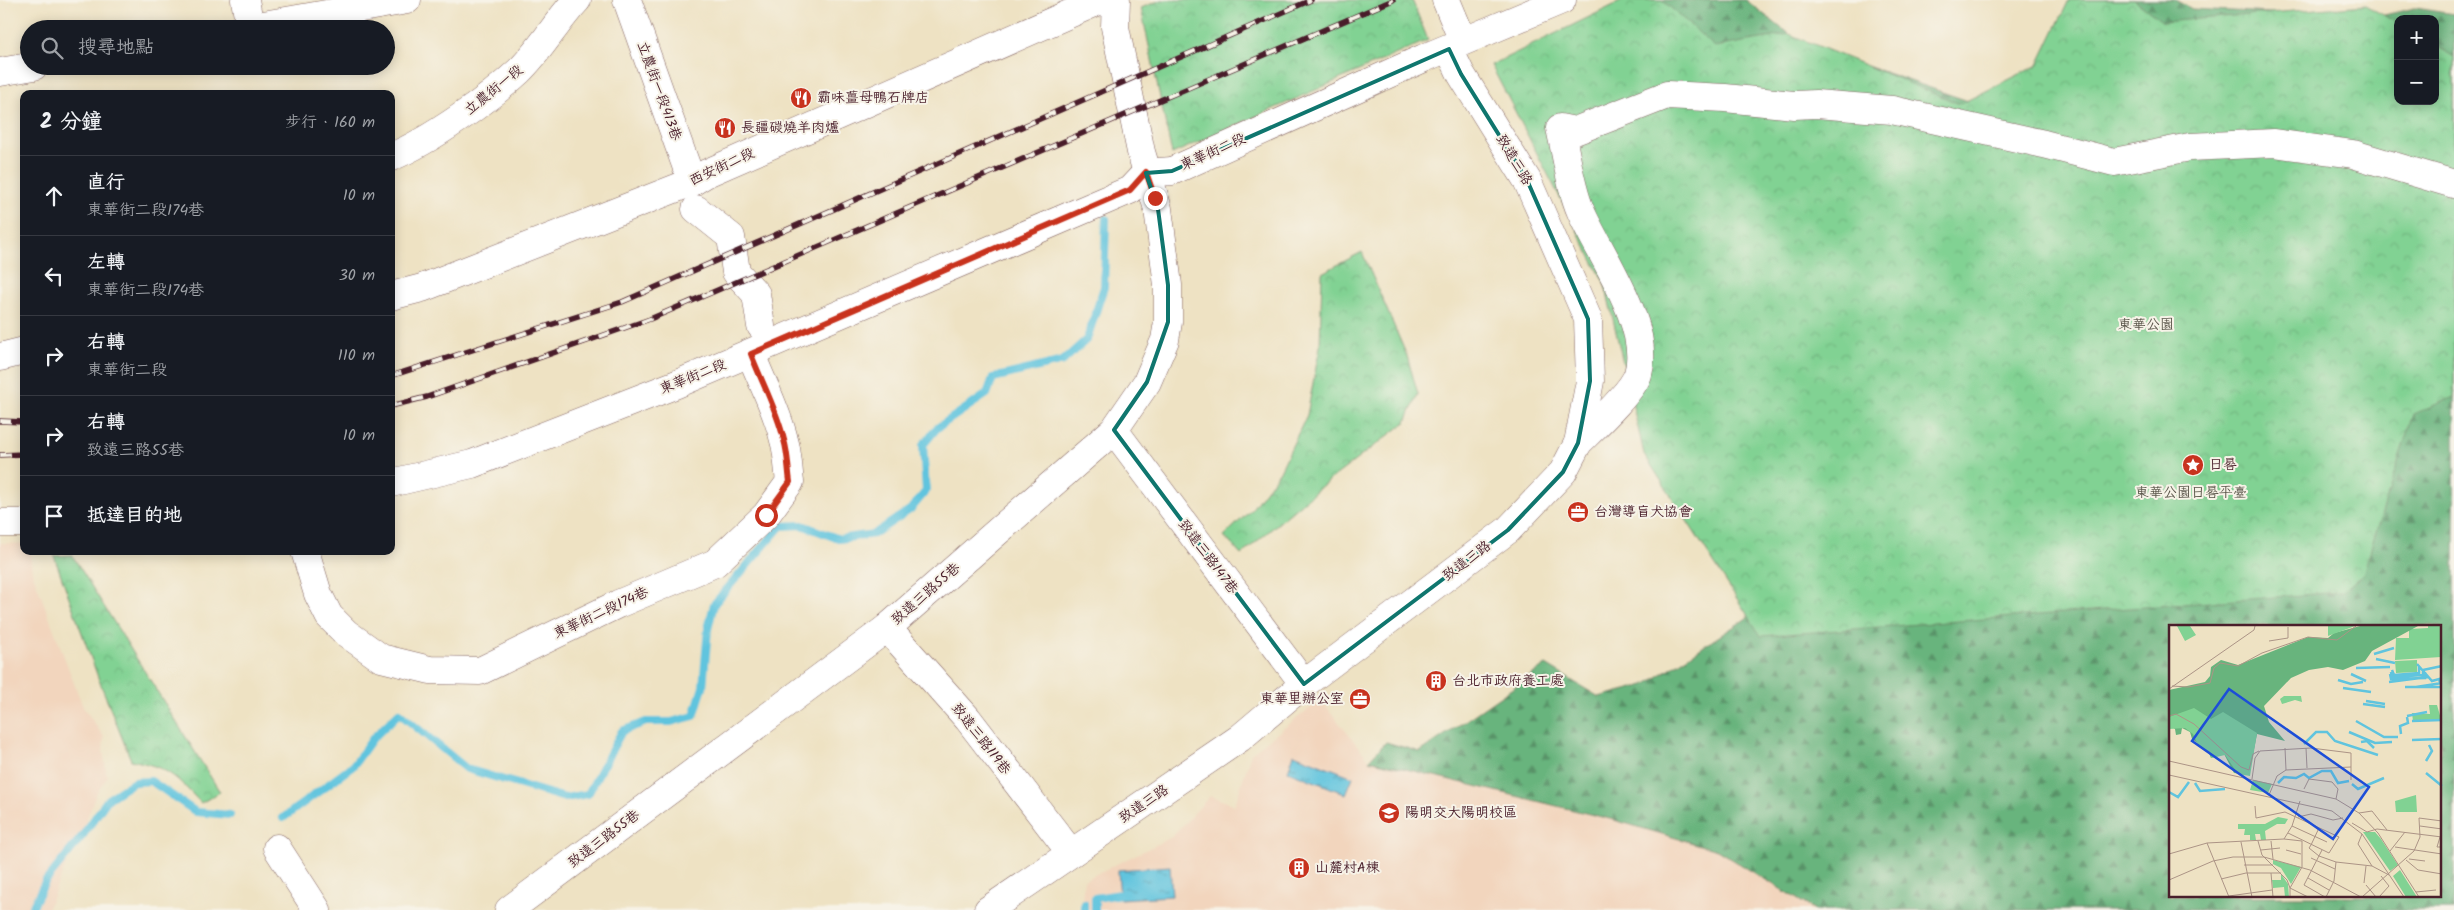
<!DOCTYPE html>
<html lang="zh-TW">
<head>
<meta charset="utf-8">
<style>
	:root { --surface:#171b24; --page:#242831; --text:#f1f3f6; --muted:#9ea1a6; --line:#363941 }
	body { margin:0; font-family:Kalam,"LXGW WenKai TC",sans-serif; background:var(--page); color:var(--text) }
	.controls { position:absolute; right:15px; top:15px; display:grid; overflow:hidden; border-radius:10px; box-shadow:0 2px 12px #0003 }
	.controls button { width:45px; height:45px; display:grid; place-items:center; padding:0; border:0; border-bottom:1px solid var(--line); background:var(--surface); color:var(--text); font:25px sans-serif }
	.stop { position:absolute; width:15px; height:15px; margin:-11px; border:4px solid #c8321e; border-radius:50%; background:#fff }
	.stop.end { background:#c8321e; border-color:#fff; box-shadow:0 1px 5px #0008 }
	.list { margin:0; padding:0; list-style:none }
	h2 { display:flex; justify-content:space-between; align-items:center; height:65px; margin:0; padding:0 20px; font-size:21px }
	h2 small { font-size:16px; font-weight:400; color:var(--muted) }
	.list li { display:grid; grid-template-columns:32px 1fr auto; gap:15px; align-items:center; box-sizing:border-box; height:80px; padding:0 20px; border-top:1px solid var(--line) }
	.list b { display:block; font-size:19px; white-space:nowrap }
	.list p { margin:0; font-size:16px; white-space:nowrap; color:var(--muted) }
	.list em { font-size:16px; font-style:normal; color:var(--muted) }
	.icon { flex:none; width:28px; height:28px; fill:none; stroke:currentColor; stroke-width:2; stroke-linecap:round; stroke-linejoin:round }
	.map { position:relative; flex:none; width:2454px; height:910px; overflow:hidden }
	.search { position:absolute; background:var(--surface); box-shadow:0 2px 12px #0003; left:20px; top:20px; width:375px; height:55px; display:flex; align-items:center; gap:12px; box-sizing:border-box; padding:0 18px; border-radius:28px; color:var(--muted); font-size:19px }
	.panel { position:absolute; background:var(--surface); box-shadow:0 2px 12px #0003; left:20px; top:90px; width:375px; height:465px; border-radius:10px }
	.map>svg:first-child { display:block }
</style>
</head>
<body>
<div class="map">
<svg width="2454" height="910" viewBox="0 0 2454 910">
	<defs>
		<pattern id="forest-firs" width="22" height="20" patternUnits="userSpaceOnUse" patternTransform="scale(1.25)"><rect width="22" height="20" fill="#68b47d"/><path d="M5 1l3.5 6h-7zM16 11l3.5 6h-7z" fill="#589267"/></pattern>
		<pattern id="park-crowns" width="20" height="18" patternUnits="userSpaceOnUse" patternTransform="scale(1.25)"><rect width="20" height="18" fill="#81d293"/><path d="M2 6a3 3 0 1 1 6 0M12 15a3 3 0 1 1 6 0" fill="none" stroke="#71b47f"/></pattern>
		<pattern id="water-ripples" width="26" height="14" patternUnits="userSpaceOnUse" patternTransform="scale(1.25)"><rect width="26" height="14" fill="#60c4de"/><path d="M2 4q2-2 4 0t4 0M15 11q2-2 4 0t4 0" fill="none" stroke="#519fb4"/></pattern>
	</defs>
	<rect width="100%" height="100%" fill="#f7f3e8"/>
	<filter id="ink" filterUnits="userSpaceOnUse"><feTurbulence type="fractalNoise" baseFrequency=".02" numOctaves="2"/><feDisplacementMap in="SourceGraphic" scale="10" xChannelSelector="R" yChannelSelector="G"/><feConvolveMatrix kernelMatrix="1 2 1 2 8 2 1 2 1" color-interpolation-filters="sRGB"/></filter>
	<filter id="wash" filterUnits="userSpaceOnUse"><feTurbulence type="fractalNoise" baseFrequency=".0096" numOctaves="4" result="noise"/><feDisplacementMap in="SourceGraphic" scale="20" xChannelSelector="R" yChannelSelector="G"/><feGaussianBlur stdDeviation="1.12" result="paint"/><feColorMatrix in="noise" values="0 0 0 0 0 0 0 0 0 0 0 0 0 0 0 0 0 1.4 0 .05"/><feComposite in="paint" operator="in"/></filter>
	<g filter="url(#wash)">
		<rect width="100%" height="100%" fill="#eee2c3"/>
		<g fill="#f2d5bd">
			<path d="M0,543L24,544V551H30L32,572L83,707L104,737L103,750L107,777L96,794L77,845L71,852L47,910H0Z"/>
			<path d="M1321,700L1369,760L1614,820L1717,850L1815,910H1081L1084,880L1172,837L1210,796L1235,805L1251,753Z"/>
		</g>
		<path fill="url(#forest-firs)" stroke="#596a54" fill-rule="evenodd" d="M1637,0H1746L1800,43L1977,104L2051,72L2077,0H2175L2192,9L2371,18L2415,8L2454,14V910H1815L1717,850L1614,820L1369,760L1386,742L1420,752L1546,665L1599,697L1645,685L1753,614L1641,421L1603,278ZM2398,19H2435V101H2398ZM2170,626H2440V896H2170Z"/>
		<g fill="url(#park-crowns)" stroke="#66785f">
			<path d="M1161,0H1412L1428,40L1172,154L1141,8Z"/>
			<path d="M1624,0H1662L1715,47L1789,34L1960,104L2038,65L2069,0H2134L2163,22L2365,5L2398,23V101H2435V45L2454,57V397L2413,414L2363,574L2342,592L1761,636L1644,454L1605,284L1491,65Z"/>
			<path d="M1362,252L1407,356L1418,394L1406,422L1323,485L1241,555L1224,536L1251,510L1280,471L1307,415L1320,346L1322,273Z"/>
			<path d="M72,555L220,792L201,803C175,776 170,768 131,760L99,680L54,556Z"/>
		</g>
		<g fill="url(#water-ripples)" stroke="#557284">
			<path d="M1294,754L1353,777L1346,794L1288,771Z"/>
			<path d="M1170,866L1172,896L1120,899L1118,870Z"/>
		</g>
		<g fill="none" stroke-linecap="round" stroke-linejoin="round">
			<g stroke="#60c4de" stroke-width="8">
				<path d="M283,818L353,766L373,738L399,713L467,769L565,798L588,794L622,731L646,722H671L694,716L703,687L708,629L714,604L781,526L802,525L839,539L874,534L911,509L926,491L923,445L937,428L987,394L993,378L1063,361L1087,339L1104,287L1106,219"/>
				<path d="M31,910L45,882L83,835L108,799L134,782L151,781L196,812L230,815"/>
				<path d="M1084,910V903"/>
				<path d="M1095,910V898L1121,894"/>
			</g>
		</g>
	</g>
	<g filter="url(#ink)">
		<g fill="none" stroke-linecap="round" stroke-linejoin="round">
			<g stroke="#836360" stroke-width="29">
				<g id="minor">
					<path d="M245,0L250,27"/>
					<path d="M627,0L692,182"/>
					<path d="M1446,0L1463,41"/>
					<path d="M241,29L407,0"/>
					<path d="M0,72L34,66"/>
					<path d="M391,157C430,141 488,100 519,71C541,50 556,22 577,0"/>
					<path d="M696,209L731,237L736,272L756,294L761,326"/>
					<path d="M391,296L422,288L692,182L707,173L1101,0"/>
					<path d="M0,357L24,351"/>
					<path d="M1114,430L1304,684"/>
					<path d="M1578,443C1592,429 1633,391 1638,374C1652,326 1600,255 1581,212C1571,190 1566,153 1560,128L1575,131L1667,95L1725,98L1794,105L1816,104L1892,110L2044,144L2114,162L2190,147L2274,143L2353,154L2454,184"/>
					<path d="M391,483L472,464L677,384L1130,190L1146,173L1172,171L1424,58L1562,0"/>
					<path d="M0,523H24"/>
					<path d="M305,551L318,594L329,616L346,633L381,658L430,670L480,671L618,604L715,563L766,515L790,482C788,468 788,453 784,440C777,410 762,383 751,354"/>
					<path d="M887,628L968,719L1071,853"/>
					<path d="M277,848L317,910"/>
					<path d="M509,910L887,628L1114,430L1147,382L1165,340L1168,322V285L1158,209L1141,152L1115,27L1116,0"/>
					<path d="M988,910L1240,738L1304,684L1508,530L1563,472L1578,443L1590,381L1588,319L1527,180L1461,74L1449,49"/>
				</g>
			</g>
			<use href="#minor" stroke="#fff" stroke-width="28"/>
			<g stroke="#4a1f2b" stroke-width="5.5">
				<g id="rail">
					<path d="M391,376L622,302L1311,0"/>
					<path d="M391,406L427,397L650,319L1393,0"/>
					<path d="M0,421L24,422"/>
					<path d="M0,455L24,454"/>
				</g>
			</g>
			<use href="#rail" stroke="#f7f3e8" stroke-width="4" stroke-dasharray="11" stroke-linecap="butt"/>
		</g>
	</g>
	<g fill="none" stroke-linecap="round" stroke-linejoin="round" filter="url(#ink)">
		<path stroke="#c8321e" stroke-width="6" d="M766,515L790,482C788,468 788,453 784,440C777,410 762,383 751,354L1130,190L1146,172L1155,198"/>
	</g>
	<path fill="none" stroke="#0f766e" stroke-width="4" stroke-linejoin="round" d="M1449,49L1461,74L1527,180L1588,319L1590,381L1578,443L1563,472L1508,530L1304,684L1114,430L1147,382L1168,322V285L1158,209L1146,173L1172,171Z"/>
	<defs>
		<g id="restaurant-disc" transform="scale(1.125)"><circle r="9.5" fill="#c8321e" stroke="#f7f3e8"/><path d="M-5-6h1v4h1v-4h1v4h1v-4h1v5L-1.5 .5V6h-2V.5L-5-1ZM5-6V6H3V1.5H1.5Q1.5-4 5-6Z" fill="#fff"/></g>
		<g id="sight-disc" transform="scale(1.125)"><circle r="9.5" fill="#c8321e" stroke="#f7f3e8"/><path d="M0-6L1.8-2.2L6-1.7L2.9 1.2L3.7 5.4L0 3.3L-3.7 5.4L-2.9 1.2L-6-1.7L-1.8-2.2Z" fill="#fff"/></g>
		<g id="office-disc" transform="scale(1.125)"><circle r="9.5" fill="#c8321e" stroke="#f7f3e8"/><path d="M-6-3h4V-5.5h4V-3h4V5H-6ZM-1-4.5V-3h2v-1.5ZM-6 0V1H6V0Z" fill="#fff"/></g>
		<g id="building-disc" transform="scale(1.125)"><circle r="9.5" fill="#c8321e" stroke="#f7f3e8"/><path d="M-4-6H4V6H1V3H-1V6H-4ZM-2.5-4.3h1.7v1.8h-1.7ZM.8-4.3h1.7v1.8H.8ZM-2.5-1h1.7V.8h-1.7ZM.8-1h1.7V.8H.8Z" fill="#fff"/></g>
		<g id="university-disc" transform="scale(1.125)"><circle r="9.5" fill="#c8321e" stroke="#f7f3e8"/><path d="M0-5L7-2L0 1L-7-2ZM-4 1L0 2.5L4 1V4Q0 6-4 4Z" fill="#fff"/></g>
	</defs>
	<g fill-rule="evenodd">
		<use href="#restaurant-disc" x="801" y="98"/>
		<use href="#restaurant-disc" x="725" y="128"/>
		<use href="#sight-disc" x="2193" y="465"/>
		<use href="#office-disc" x="1578" y="512"/>
		<use href="#building-disc" x="1436" y="681"/>
		<use href="#office-disc" x="1360" y="699"/>
		<use href="#university-disc" x="1389" y="813"/>
		<use href="#building-disc" x="1299" y="868"/>
	</g>
	<g text-anchor="middle" dominant-baseline="central" stroke-width="4" stroke-linejoin="round" paint-order="stroke">
		<g font-size="14" fill="#4a1f2b" stroke="#f7f3e8">
			<text transform="translate(494 90) rotate(-39)">立農街一段</text>
			<text transform="translate(659 91) rotate(70)">立農街一段413巷</text>
			<text transform="translate(1213 152) rotate(-24)">東華街二段</text>
			<text transform="translate(1514 160) rotate(59)">致遠三路</text>
			<text transform="translate(722 167) rotate(-25)">西安街二段</text>
			<text transform="translate(693 377) rotate(-22)">東華街二段</text>
			<text transform="translate(1208 557) rotate(53)">致遠三路147巷</text>
			<text transform="translate(1467 561) rotate(-37)">致遠三路</text>
			<text transform="translate(926 594) rotate(-41)">致遠三路55巷</text>
			<text transform="translate(601 613) rotate(-25)">東華街二段174巷</text>
			<text transform="translate(981 739) rotate(52)">致遠三路119巷</text>
			<text transform="translate(1144 804) rotate(-34)">致遠三路</text>
			<text transform="translate(604 839) rotate(-37)">致遠三路55巷</text>
		</g>
		<g font-size="14" fill="#4a1f2b" stroke="#f7f3e8" text-anchor="start">
			<text x="817" y="98">霸味薑母鴨石牌店</text>
			<text x="741" y="128">長疆碳燒羊肉爐</text>
			<text x="2209" y="465">日晷</text>
			<text x="1594" y="512">台灣導盲犬協會</text>
			<text x="1452" y="681">台北市政府養工處</text>
			<text x="1344" y="699" text-anchor="end">東華里辦公室</text>
			<text x="1405" y="813">陽明交大陽明校區</text>
			<text x="1315" y="868">山麓村A棟</text>
		</g>
		<g font-size="14" fill="#5a554a" stroke="#f7f3e8">
			<text x="2146" y="325">東華公園</text>
			<text x="2191" y="493">東華公園日晷平臺</text>
		</g>
	</g>
	<g transform="translate(2169 625)">
		<rect width="272" height="272" fill="#eee2c3"/>
		<path d="M259,1H272V32L226,35L227,13H240V4L259,3ZM248,35V47L227,48L226,36ZM247,170L248,187H227L226,176Z" fill="#81d293"/>
		<path d="M191,1H249L203,26L196,36L174,45L159,42L140,45L122,53L95,81L100,97L116,116L88,109L80,150L65,148L55,129L49,128L42,133L39,126L23,114L21,107L13,103L12,109L7,110L6,104L0,100V65L36,57L41,51L42,42L52,35L69,40L139,12L159,13L165,8Z" fill="#68b47d"/>
		<path d="M8,1H21L27,10L16,16ZM159,1H186L159,11ZM115,71H132L133,77L126,75L113,79L111,74ZM260,80H268L272,94L244,96L243,88L261,89ZM25,83L42,94L54,87L88,108L81,151L69,149L56,130L43,133L41,127L29,120L24,109L16,103L0,104V92ZM84,155L103,159L99,168L81,165ZM109,192L119,194L116,199H108L96,206L97,215H92L91,209H86L87,215H81V210H75L76,204H69V199H96ZM194,207H206L212,214L229,240L221,246ZM104,235L132,242L122,259L112,243L104,239ZM231,245L248,272H237L224,251ZM112,249L119,259L120,272H116L115,262L104,263L103,255H112Z" fill="#81d293"/>
		<path fill="none" stroke="#60c4de" stroke-width="2.5" d="M205,29L225,23M207,34L226,38M248,39L263,56L270,54L271,58M187,43L221,42M223,45L225,50L250,48V42M254,45L273,41M222,47L223,52L254,50V46M182,49L197,56M221,49L222,54L256,53V47M169,55L182,59L194,57M220,57L259,52M236,62H273M247,62L273,58M174,63L202,67M197,76L216,79M194,79L216,82M238,91L258,87M187,96L215,112H229M243,96L273,95M180,107L206,118L223,117M232,109L231,101L239,98L238,92M243,115L273,114M192,117L198,116L205,123M135,119L147,107H158L166,116L209,130M257,136L263,126L260,120M257,148L273,161M26,158L31,166L56,164M109,158L115,152L127,153L135,149L140,153L153,146H162L169,158L180,156M183,159L189,164L215,153M0,167L9,172L20,157"/>
		<path fill="none" stroke="#ac9486" stroke-width="1" d="M100,16L119,13V2M3,61L19,62L41,58L45,43L51,38L69,41L93,28L139,12L168,15L187,1M0,64L85,5L86,1M0,91L7,89L25,99L72,142L80,145L84,129L90,126M116,123L117,145M137,123L138,143M0,136L167,174L190,188L209,208L250,272M0,150L163,186L193,209L235,272M83,154L86,133L91,126L142,123L182,128V155M135,164L140,154L163,157L169,164L167,174M100,170L108,151L117,145L182,142M86,181L87,193L116,187L170,212L160,228L119,208M190,188L203,186L218,205M129,192L142,189L164,195L174,193M183,198L198,207L208,204L273,212M123,201L158,217M251,201L273,204M193,209L189,219L203,241M271,212L268,222H273M115,214L133,216V242L121,263V272M89,216L93,230L118,255L121,263L139,272M102,216L104,234M72,217L83,272M38,218L60,272M142,220L140,223L150,231L167,237L203,241L220,250M142,220L150,203M226,222L273,229M92,225L111,223M117,225L132,229M153,225L135,260L156,272M221,226L236,207M0,229L38,218L115,214L123,201L131,176M142,233L166,244M240,234L256,236M237,235L249,245L273,249M75,240H104M102,248L104,272M139,253L160,265M52,254L77,248H112M0,255L44,236L64,232H95L141,245L192,272M195,258L197,241M197,260L207,272M247,267L267,265M60,271L103,265M157,272L165,256L167,237M193,272L245,226L251,212L250,193L273,196M210,272L220,261L212,251"/>
		<path fill="#1d4ed8" fill-opacity="0.15" stroke="#1d4ed8" stroke-width="2.5" d="M60,64L200,162L164,214L23,116Z"/>
		<rect width="272" height="272" fill="none" stroke="#4a1f2b" stroke-width="2.5"/>
	</g>
</svg>
<div class="controls">
<button>+</button>
<button>−</button>
</div>
<div class="stop" style="left:766px;top:515px"></div>
<div class="stop end" style="left:1155px;top:198px"></div>
<div class="search"><svg class="icon" aria-label="search" viewBox="0 0 24 24"><circle cx="10" cy="10" r="6"/><path d="M15 15l6 6"/></svg>搜尋地點</div>
<section class="panel">
<h2>2 分鐘<small>步行 · 160 m</small></h2>
<ul class="list">
<li><svg class="icon" aria-label="ahead" viewBox="0 0 24 24"><path d="M12 20V5M6 11l6-6 6 6"/></svg><div><b>直行</b><p>東華街二段174巷</p></div><em>10 m</em></li>
<li><svg class="icon" aria-label="left" viewBox="0 0 24 24"><path d="M17 20v-9H6M10 6l-5 5 5 5"/></svg><div><b>左轉</b><p>東華街二段174巷</p></div><em>30 m</em></li>
<li><svg class="icon" aria-label="right" viewBox="0 0 24 24"><path d="M7 20v-9h11M14 6l5 5-5 5"/></svg><div><b>右轉</b><p>東華街二段</p></div><em>110 m</em></li>
<li><svg class="icon" aria-label="right" viewBox="0 0 24 24"><path d="M7 20v-9h11M14 6l5 5-5 5"/></svg><div><b>右轉</b><p>致遠三路55巷</p></div><em>10 m</em></li>
<li><svg class="icon" aria-label="arrive" viewBox="0 0 24 24"><path d="M6 21V4h12l-3 4 3 4H6"/></svg><div><b>抵達目的地</b></div></li>
</ul>
</section>
</div>
</body>
</html>
